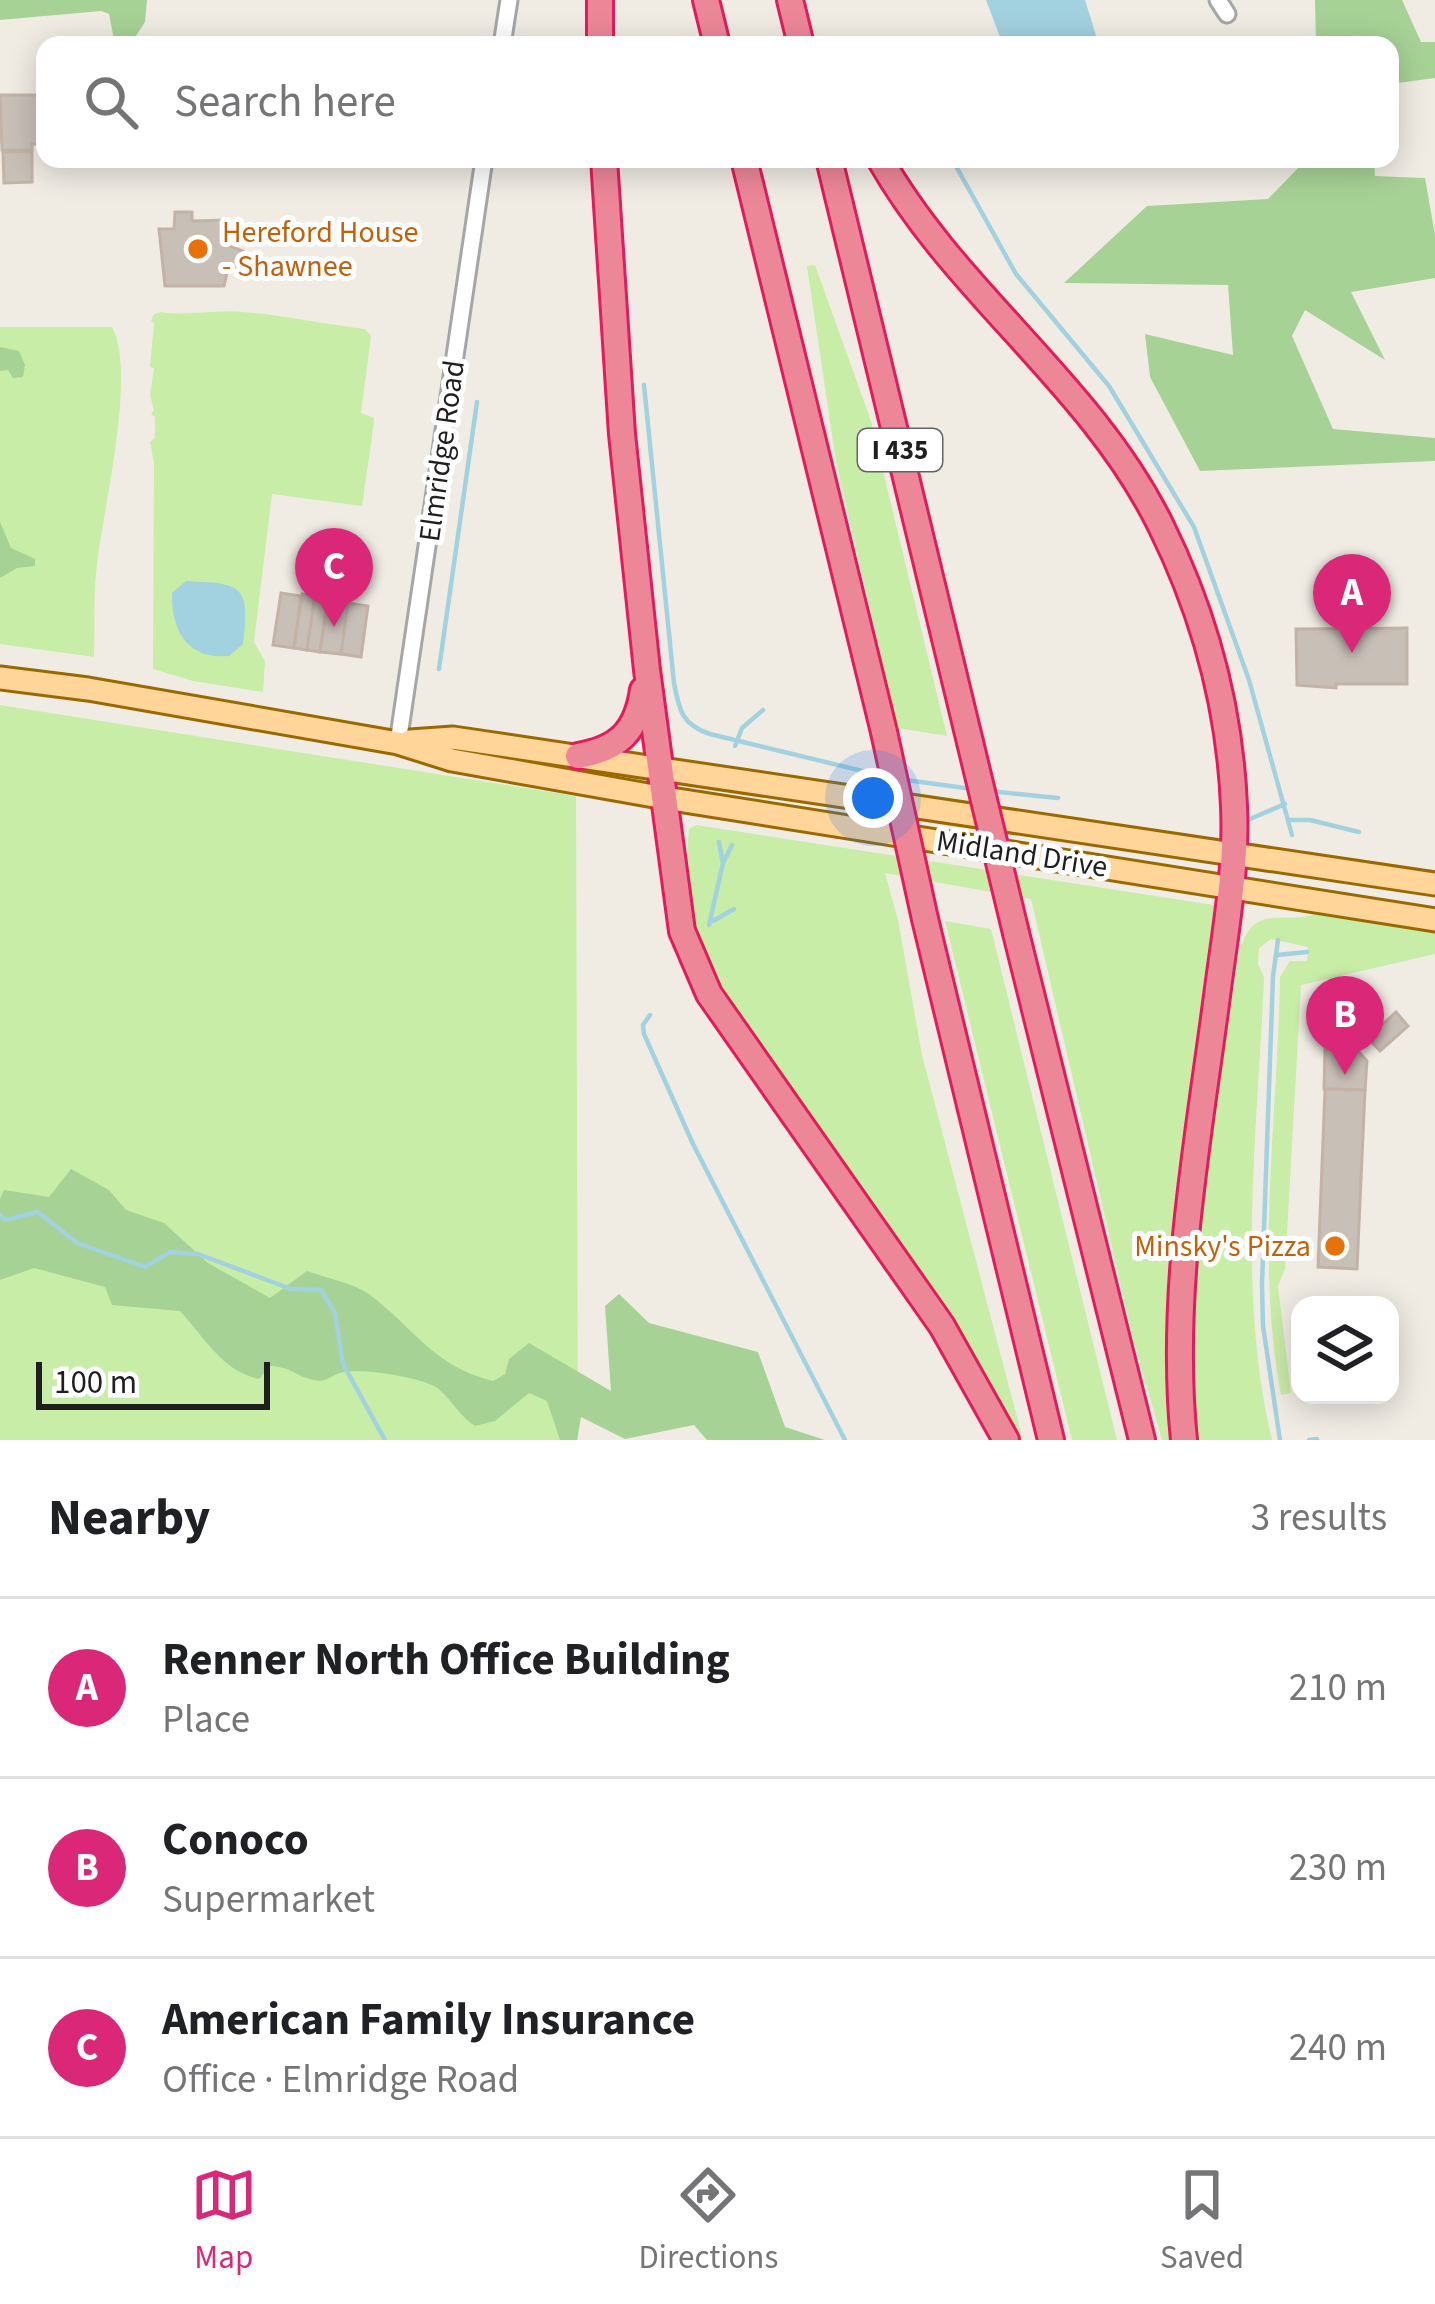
<!DOCTYPE html>
<html lang="en">
<head>
<meta charset="utf-8">
<style>
	:root { --surface:#fff; --page:#f6f6f6; --text:#202124; --muted:#757577; --line:#e0e0e0; --accent:#db2777 }
	body { margin:0; font-family:"Source Sans 3",sans-serif; background:var(--page); color:var(--text) }
	.controls { position:absolute; right:36px; bottom:36px; display:grid; overflow:hidden; border-radius:24px; box-shadow:0 6px 30px #0003 }
	.controls button { width:108px; height:108px; display:grid; place-items:center; padding:0; border:0; border-bottom:3px solid var(--line); background:var(--surface); color:var(--text); font:60px sans-serif }
	.scale { position:absolute; left:36px; bottom:30px; width:234px; box-sizing:border-box; padding-left:12px; border:6px solid #1f1f1f; border-top:0; font-size:33px; line-height:42px; white-space:nowrap; color:#1f1f1f; -webkit-text-stroke:9px #fff; paint-order:stroke }
	.you { position:absolute; left:873px; top:798px; width:42px; height:42px; margin:-30px; border:9px solid #fff; border-radius:50%; background:#1a73e8; box-shadow:0 0 0 18px #1a73e833 }
	.badge { display:grid; place-items:center; width:78px; height:78px; border-radius:50%; background:var(--accent); color:#fff; font-size:39px; font-weight:700 }
	.pin { position:absolute; translate:-50% -99px; filter:drop-shadow(0 3px 6px #0008) }
	.pin::after { content:''; position:absolute; top:63px; width:42px; height:36px; background:inherit; clip-path:polygon(0 0,100% 0,50% 100%) }
	.list { margin:0; padding:0; list-style:none }
	h2 { display:flex; justify-content:space-between; align-items:center; height:156px; margin:0; padding:0 48px; font-size:51px }
	h2 small { font-size:39px; font-weight:400; color:var(--muted) }
	.list li { display:grid; grid-template-columns:78px 1fr auto; gap:36px; align-items:center; box-sizing:border-box; height:180px; padding:0 48px; border-top:3px solid var(--line) }
	.list b { display:block; font-size:45px; white-space:nowrap }
	.list p { margin:0; font-size:39px; white-space:nowrap; color:var(--muted) }
	.list em { font-size:39px; font-style:normal; color:var(--muted) }
	.icon { flex:none; width:66px; height:66px; fill:none; stroke:currentColor; stroke-width:2; stroke-linecap:round; stroke-linejoin:round }
	.map { position:relative; flex:none; width:1435px; height:1440px; overflow:hidden }
	.search { position:absolute; background:var(--surface); box-shadow:0 6px 30px #0003; left:36px; right:36px; top:36px; height:132px; display:flex; align-items:center; gap:30px; box-sizing:border-box; padding:0 42px; border-radius:24px; color:var(--muted); font-size:45px }
	.sheet { height:696px; background:var(--surface) }
	nav { display:flex; justify-content:space-around; align-items:center; box-sizing:border-box; height:168px; border-top:3px solid var(--line); background:var(--surface); font-size:33px; color:var(--muted) }
	nav a { display:grid; justify-items:center; gap:6px }
	nav .on { color:var(--accent) }
	.map>svg:first-child { display:block }
</style>
</head>
<body>
<div class="map">
<svg width="1435" height="1440" viewBox="0 0 1435 1440">
	<rect width="100%" height="100%" fill="#f0ece4"/>
	<g fill="#c8eda7">
		<path d="M815,265L871,421L947,736L898,728L836,462L807,266Z"/>
		<path d="M161,312C180,316 214,310 242,312C283,315 324,324 365,329L371,336L361,413L374,418V422L362,506L272,494L254,642L265,661L263,692L193,681L153,669L154,463L150,442L155,437V417L151,414L154,410L150,395L154,368L150,367L154,323L151,321L154,314Z"/>
		<path d="M0,327H112C137,372 103,510 97,564C93,595 95,626 94,657L0,644Z"/>
		<path d="M0,705L576,796L578,1440H0Z"/>
		<path d="M696,825L1214,905L1170,1293L1166,1351L1173,1440H1162L1134,1342L1031,899L885,873L898,920L922,1055L1023,1440H1016L713,978C691,928 683,885 689,829Z"/>
		<path d="M1314,914L1435,932V954L1301,985L1285,1269L1278,1286L1291,1393L1281,1395C1255,1259 1278,1114 1280,977L1290,961H1307L1308,947L1271,939L1259,948L1258,964L1264,977C1258,1129 1236,1289 1272,1440H1197C1181,1282 1217,1110 1239,952C1254,901 1282,926 1314,914Z"/>
		<path d="M945,921L991,929L1117,1440H1072Z"/>
	</g>
	<g fill="#a7d296">
		<path d="M0,0H147L145,22L130,45H115L109,14L101,11L0,20Z"/>
		<path d="M1315,0H1402L1421,42H1435V78L1390,84V45H1316Z"/>
		<path d="M1307,159H1374L1375,176L1425,178L1435,235V278L1351,292L1385,360L1305,310L1292,336L1333,429L1435,438V461L1200,471L1150,377L1145,334L1233,355L1228,285L1064,283L1147,206L1268,199Z"/>
		<path d="M0,347L19,351L25,365L23,377L13,378L8,370L0,371Z"/>
		<path d="M0,522L11,548L35,559V566L17,568L0,578Z"/>
		<path d="M71,1169L109,1190L126,1210L164,1223L208,1263L270,1298L307,1271C326,1278 353,1283 369,1294C413,1327 434,1367 493,1381L505,1374L509,1359L529,1343L611,1391L605,1306L619,1294L649,1323L758,1352L785,1427L825,1440H707L694,1425L625,1439L581,1417L577,1440H560L547,1401L529,1393L495,1421L475,1426C458,1415 448,1394 434,1386C418,1377 358,1367 340,1373C330,1376 326,1383 314,1380C296,1377 293,1367 270,1366L259,1379C222,1371 205,1338 180,1311L112,1305L105,1287L34,1268L0,1280V1199L4,1190L49,1197Z"/>
	</g>
	<g fill="#a2d1e0">
		<path d="M986,0H1085L1099,45H1003Z"/>
		<path d="M186,581C243,583 250,586 243,644L229,656C187,660 171,630 172,593Z"/>
	</g>
	<g fill="none" stroke-linecap="round" stroke-linejoin="round">
		<g stroke="#a2d1e0" stroke-width="4.5">
			<path d="M952,159L1016,274L1109,386L1194,527L1249,680L1292,835"/>
			<path d="M644,385L674,683C679,710 682,725 710,734L883,776"/>
			<path d="M439,669L477,402"/>
			<path d="M735,746L742,728L763,710"/>
			<path d="M906,780L972,789"/>
			<path d="M989,791L1058,798"/>
			<path d="M1290,820H1310L1359,832"/>
			<path d="M1243,822L1285,804"/>
			<path d="M724,861L732,845"/>
			<path d="M713,921L734,909"/>
			<path d="M709,925L723,863L719,842"/>
			<path d="M1278,940L1273,976L1262,1284L1263,1326L1280,1440"/>
			<path d="M1277,955L1307,952"/>
			<path d="M650,1015L643,1025L644,1034L693,1144L845,1440"/>
			<path d="M0,1215L5,1220L38,1212L77,1243L145,1267L170,1252L198,1254L291,1289L321,1290L335,1313L343,1364L385,1440"/>
			<path d="M1309,1440L1317,1439"/>
		</g>
	</g>
	<g fill="#c8bfb7" stroke="#c3b3a6" stroke-width="3">
		<path d="M0,95H45V144H32V150H2Z"/>
		<path d="M32,151V182L4,183L3,152Z"/>
		<path d="M175,212H192V221L227,220V245L243,251V268L227,273L224,286H165L159,229H174Z"/>
		<path d="M281,593L301,596L294,648L273,645Z"/>
		<path d="M302,594L315,595L307,650L294,648Z"/>
		<path d="M315,595L328,597L320,652L307,650Z"/>
		<path d="M328,599L349,602L341,654L320,652Z"/>
		<path d="M348,603L368,606L361,657L341,654Z"/>
		<path d="M1407,628V684H1336V688L1297,685L1296,629Z"/>
		<path d="M1396,1012L1408,1026L1380,1051L1368,1038Z"/>
		<path d="M1325,1049L1358,1051L1367,1061L1365,1090L1324,1089Z"/>
		<path d="M1325,1089L1365,1090L1357,1269L1318,1267Z"/>
	</g>
	<g fill="none" stroke-linecap="round" stroke-linejoin="round">
		<g stroke="#a6a6a6" stroke-width="21">
			<g id="minor">
				<path d="M1218,0L1227,14"/>
				<path d="M502,45L509,0"/>
				<path d="M398,743L484,159"/>
			</g>
		</g>
		<g stroke="#996900" stroke-width="27">
			<g id="major">
				<path d="M0,678L88,689L398,743L452,760L665,798L1435,920"/>
				<path d="M410,741L453,738L1435,884"/>
			</g>
		</g>
		<g stroke="#e51a5c" stroke-width="30">
			<g id="highway">
				<path d="M706,0L717,45"/>
				<path d="M790,0L801,45"/>
				<path d="M600,45V0"/>
				<path d="M604,159L622,434L647,670L682,931L709,994L942,1326L1006,1440"/>
				<path d="M744,159L884,732"/>
				<path d="M829,159L970,742"/>
				<path d="M880,159C957,295 1092,385 1161,526C1204,613 1230,709 1234,806C1237,870 1225,933 1217,996C1198,1142 1169,1293 1184,1440"/>
				<path d="M578,756C619,749 637,731 643,690"/>
				<path d="M925,919L1051,1440"/>
				<path d="M1016,933L1142,1440"/>
			</g>
		</g>
		<use href="#minor" stroke="#fff" stroke-width="15"/>
		<use href="#major" stroke="#ffd59a" stroke-width="21"/>
		<use href="#highway" stroke="#ec8798" stroke-width="24"/>
		<g stroke="#e51a5c" stroke-width="30" stroke-linecap="butt">
			<g id="highway-bridge">
				<path d="M884,732L925,919"/>
				<path d="M970,742L1016,933"/>
			</g>
		</g>
		<use href="#highway-bridge" stroke="#ec8798" stroke-width="24"/>
	</g>
	<g fill="#e8710a" stroke="#fff" stroke-width="4.5">
		<circle cx="198" cy="249" r="12"/>
		<circle cx="1335" cy="1246" r="12"/>
	</g>
	<g text-anchor="middle" dominant-baseline="central" stroke-width="10" stroke-linejoin="round" paint-order="stroke">
		<rect fill="#fff" stroke="#626262" stroke-width="3" x="858" y="429" width="84" height="42" rx="9"/>
		<g font-size="27" font-weight="bold" fill="#1f1f1f">
			<text x="900" y="450">I 435</text>
		</g>
		<g font-size="30" fill="#c56008" stroke="#fff" text-anchor="start">
			<text x="222" y="232">Hereford House<tspan x="222" dy="34">- Shawnee</tspan></text>
			<text x="1311" y="1246" text-anchor="end">Minsky's Pizza</text>
		</g>
		<g font-size="30" fill="#1f1f1f" stroke="#fff">
			<text transform="translate(442 451) rotate(-82)">Elmridge Road</text>
			<text transform="translate(1022 854) rotate(9)">Midland Drive</text>
		</g>
	</g>
</svg>
<div class="controls">
<button><svg class="icon" aria-label="layers" viewBox="0 0 24 24"><path d="M12 4l9 5-9 5-9-5zM3 14l9 5 9-5"/></svg></button>
</div>
<div class="scale">100 m</div>
<div class="you"></div>
<div class="pin badge" style="left:1352px;top:653px">A</div>
<div class="pin badge" style="left:1345px;top:1075px">B</div>
<div class="pin badge" style="left:334px;top:627px">C</div>
<div class="search"><svg class="icon" aria-label="search" viewBox="0 0 24 24"><circle cx="10" cy="10" r="6"/><path d="M15 15l6 6"/></svg>Search here</div>
</div>
<section class="sheet">
<h2>Nearby<small>3 results</small></h2>
<ul class="list">
<li><span class="badge">A</span><div><b>Renner North Office Building</b><p>Place</p></div><em>210 m</em></li>
<li><span class="badge">B</span><div><b>Conoco</b><p>Supermarket</p></div><em>230 m</em></li>
<li><span class="badge">C</span><div><b>American Family Insurance</b><p>Office · Elmridge Road</p></div><em>240 m</em></li>
</ul>
</section>
<nav>
<a class="on"><svg class="icon" aria-label="map" viewBox="0 0 24 24"><path d="M3 6l6-2 6 2 6-2v14l-6 2-6-2-6 2zM9 4v14M15 6v14"/></svg>Map</a>
<a><svg class="icon" aria-label="directions" viewBox="0 0 24 24"><path d="M12 3l9 9-9 9-9-9zM9 14v-3h6M13 9l2 2-2 2"/></svg>Directions</a>
<a><svg class="icon" aria-label="saved" viewBox="0 0 24 24"><path d="M7 4h10v16l-5-4-5 4z"/></svg>Saved</a>
</nav>
</body>
</html>
